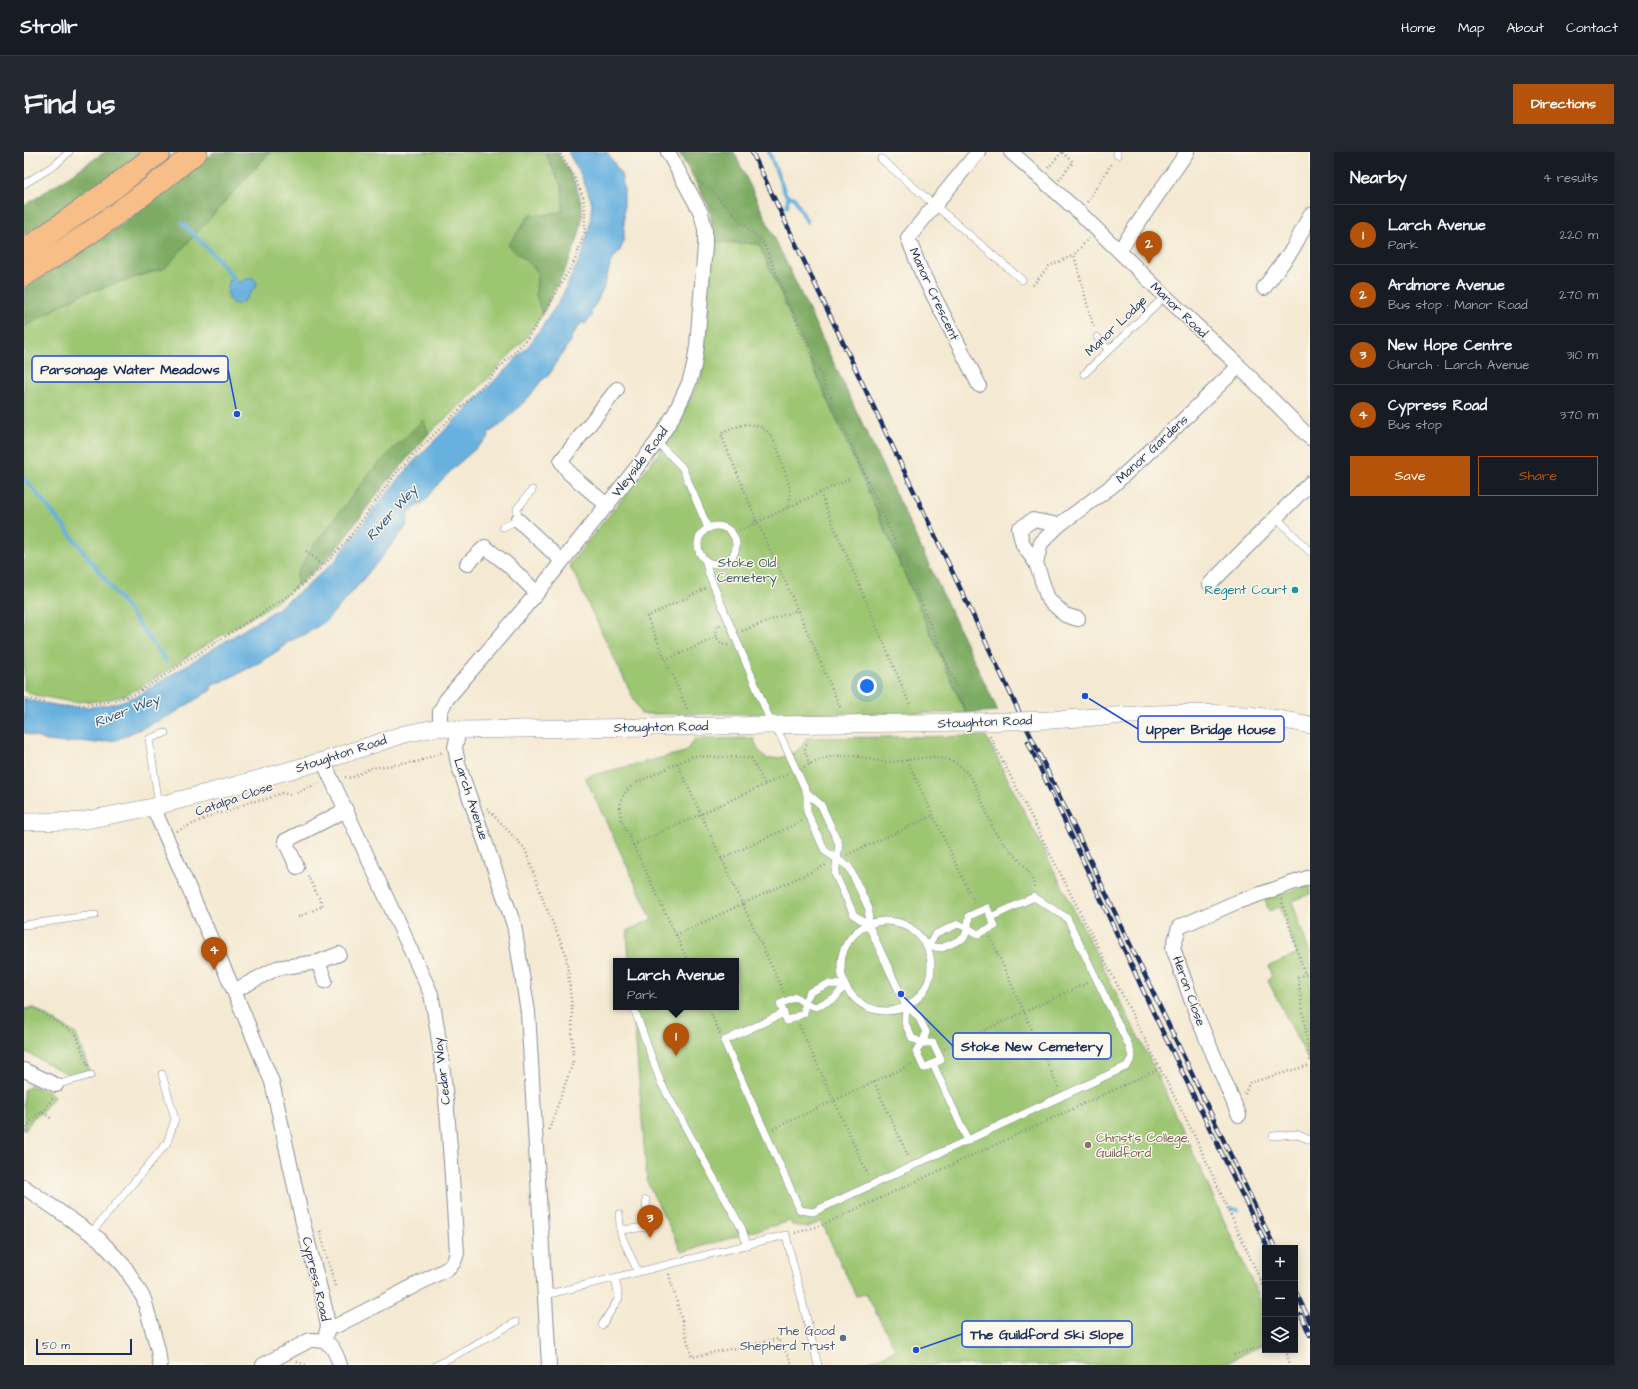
<!DOCTYPE html>
<html lang="en">
<head>
<meta charset="utf-8">
<style>
	:root { --surface:#171b24; --page:#242831; --text:#f1f3f6; --muted:#9ea1a6; --line:#363941; --accent:#b45309 }
	body { margin:0; font-family:"Architects Daughter",sans-serif; background:var(--page); color:var(--text) }
	.controls { position:absolute; right:12px; bottom:12px; display:grid; overflow:hidden; border-radius:0px; box-shadow:0 2px 10px #0003 }
	.controls button { width:36px; height:36px; display:grid; place-items:center; padding:0; border:0; border-bottom:1px solid var(--line); background:var(--surface); color:var(--text); font:20px sans-serif }
	.scale { position:absolute; left:12px; bottom:10px; width:96px; box-sizing:border-box; padding-left:4px; border:2px solid #1b2f5e; border-top:0; font-size:11px; line-height:14px; white-space:nowrap; color:#1b2f5e; -webkit-text-stroke:3px #fbf7ec; paint-order:stroke }
	.you { position:absolute; left:843px; top:534px; width:14px; height:14px; margin:-10px; border:3px solid #fff; border-radius:50%; background:#1a73e8; box-shadow:0 0 0 6px #1a73e833 }
	.badge { display:grid; place-items:center; width:26px; height:26px; border-radius:50%; background:var(--accent); color:#fff; font-size:13px; font-weight:700 }
	.pin { position:absolute; translate:-50% -33px; filter:drop-shadow(0 1px 2px #0008) }
	.pin::after { content:''; position:absolute; top:21px; width:14px; height:12px; background:inherit; clip-path:polygon(0 0,100% 0,50% 100%) }
	.popup { position:absolute; left:589px; top:806px; width:126px; height:52px; box-sizing:border-box; display:grid; place-content:center; border-radius:0px; background:var(--surface); filter:drop-shadow(0 1px 3px #0005); font-size:13px; white-space:nowrap; color:var(--muted) }
	.popup b { font-size:15px; color:var(--text) }
	.popup::after { content:''; position:absolute; left:50%; top:100%; margin-left:-8px; border:8px solid transparent; border-top-color:var(--surface) }
	.list { margin:0; padding:0; list-style:none }
	h2 { display:flex; justify-content:space-between; align-items:center; height:52px; margin:0; padding:0 16px; font-size:17px }
	h2 small { font-size:13px; font-weight:400; color:var(--muted) }
	.list li { display:grid; grid-template-columns:26px 1fr auto; gap:12px; align-items:center; box-sizing:border-box; height:60px; padding:0 16px; border-top:1px solid var(--line) }
	.list b { display:block; font-size:15px; white-space:nowrap }
	.list p { margin:0; font-size:13px; white-space:nowrap; color:var(--muted) }
	.list em { font-size:13px; font-style:normal; color:var(--muted) }
	.actions { display:flex; gap:8px; padding:12px 16px }
	.actions a { flex:1; padding:9px 0; border:1px solid var(--accent); border-radius:0px; text-align:center; font-size:14px; color:var(--accent) }
	.actions .main { background:var(--accent); color:#fff }
	.icon { flex:none; width:22px; height:22px; fill:none; stroke:currentColor; stroke-width:2; stroke-linecap:round; stroke-linejoin:round }
	.map { position:relative; flex:none; width:1286px; height:1213px; overflow:hidden; border-radius:0px }
	header { display:flex; align-items:center; gap:24px; box-sizing:border-box; height:56px; padding:0 20px; background:var(--surface); border-bottom:1px solid var(--line) }
	header strong { font-size:19px }
	nav { display:flex; gap:22px; margin-inline-start:auto; font-size:14px }
	.intro { display:flex; align-items:center; justify-content:space-between; box-sizing:border-box; height:96px; padding:0 24px }
	h1 { margin:0; font-size:28px }
	.button { padding:10px 18px; border-radius:0px; background:var(--accent); color:#fff; font-size:14px; font-weight:700 }
	main { display:flex; gap:24px; padding:0 24px }
	aside { flex:1; background:var(--surface); border-radius:0px; box-shadow:0 2px 10px #0003 }
	.map>svg:first-child { display:block }
</style>
</head>
<body>
<header>
<strong>Strollr</strong>
<nav><a>Home</a><a>Map</a><a>About</a><a>Contact</a></nav>
</header>
<div class="intro"><h1>Find us</h1><a class="button">Directions</a></div>
<main>
<div class="map">
<svg width="1286" height="1213" viewBox="0 0 1286 1213">
	<rect width="100%" height="100%" fill="#fbf7ec"/>
	<filter id="ink" filterUnits="userSpaceOnUse"><feTurbulence type="fractalNoise" baseFrequency=".025" numOctaves="2"/><feDisplacementMap in="SourceGraphic" scale="8" xChannelSelector="R" yChannelSelector="G"/><feConvolveMatrix kernelMatrix="1 2 1 2 8 2 1 2 1" color-interpolation-filters="sRGB"/></filter>
	<filter id="wash" filterUnits="userSpaceOnUse"><feTurbulence type="fractalNoise" baseFrequency=".012" numOctaves="4" result="noise"/><feDisplacementMap in="SourceGraphic" scale="16" xChannelSelector="R" yChannelSelector="G"/><feGaussianBlur stdDeviation="0.9" result="paint"/><feColorMatrix in="noise" values="0 0 0 0 0 0 0 0 0 0 0 0 0 0 0 0 0 1.4 0 .05"/><feComposite in="paint" operator="in"/></filter>
	<g filter="url(#wash)">
		<rect width="100%" height="100%" fill="#f4e9d2"/>
		<g fill="#9dc672" stroke="#5c7a68">
			<path d="M237,0H521L538,36L546,107L518,162L501,187L448,243L405,281L354,341L317,391L301,409L273,434L246,454L175,497L117,535L99,544L77,549L47,550L11,543L0,539V175L55,143Z"/>
			<path d="M689,90L735,92L942,561L617,562L557,437L555,430L545,413L646,287L678,223Z"/>
			<path d="M962,584L1130,916L1241,1158V1192L1198,1213H837L872,1198L842,1142L832,1144L797,1069L784,1076L768,1073L766,1069L658,1100L623,1030L609,855H712V809H605L603,779L628,767L561,625L661,600L671,587L729,586L735,599L744,607C760,606 776,602 782,586Z"/>
			<path d="M1286,733V742L1268,749L1286,802V911L1244,829L1248,823L1245,814L1273,802L1256,755L1245,759L1241,747Z"/>
			<path d="M10,856L52,882L67,923L47,924L0,899V857Z"/>
			<path d="M8,934L24,938L30,945L18,960L10,965L0,979V938Z"/>
		</g>
		<g fill="#7eab64" stroke="#4c6d61">
			<path d="M81,0H123L102,17L0,83V54Z"/>
			<path d="M190,0H246L141,116L55,143L0,175V136L50,105L101,69Z"/>
			<path d="M521,0H533C545,17 556,38 558,59C560,88 531,137 518,162L512,143L513,119L484,93L506,63H520L539,59L538,36Z"/>
			<path d="M655,0H710L974,559L942,561L735,92L689,90L686,57Z"/>
			<path d="M399,268L405,281L354,341L317,391L301,409L273,434V422L289,394L351,315Z"/>
		</g>
		<g fill="#67b1df" stroke="#41709e">
			<path d="M544,0H583L597,22L600,38V89L595,101L587,109L581,132L572,152L566,159L568,164L561,172L558,170L547,185L548,186L525,223L517,229L505,245L478,272L464,281L465,285L434,312L414,332L402,348L383,362L382,365L384,366L382,375L332,436L303,468L282,482L264,490L255,498L233,512L201,528L187,534V538L147,563L92,588L72,591L56,589L42,591L23,589L0,581V546C7,549 16,551 24,552C58,558 83,556 115,543L247,461L278,438L311,409L353,353L391,308L489,210L506,192L535,150L559,100L565,76L568,57L567,48L557,23Z"/>
			<path d="M208,122L215,131L223,126H229L233,131C232,136 231,136 228,139C211,166 196,147 208,122Z"/>
		</g>
		<g fill="none" stroke-linecap="round" stroke-linejoin="round">
			<g stroke="#67b1df" stroke-width="4">
				<path d="M745,0L761,41L764,45L763,55"/>
				<path d="M764,45H770L783,70"/>
				<path d="M158,71L193,106L207,124"/>
				<path d="M0,326C50,385 96,446 142,509"/>
				<path d="M1208,1057L1214,1058"/>
			</g>
		</g>
	</g>
	<g filter="url(#ink)">
		<g fill="none" stroke-linecap="round" stroke-linejoin="round">
			<g stroke="#888c98" stroke-width="8">
				<g id="service">
					<path d="M1093,0V3"/>
					<path d="M857,7L998,128"/>
					<path d="M0,32L31,13L45,0"/>
					<path d="M1073,185L1084,197"/>
					<path d="M1060,222L1141,144"/>
					<path d="M633,290L658,315L684,376"/>
					<path d="M1253,366L1286,400"/>
					<circle cx="693" cy="393" r="19"/>
					<path d="M479,375L494,368L493,357L508,338"/>
					<path d="M682,410L684,420L748,573L757,585L783,641V660L801,699L813,707L811,722L830,763L844,772"/>
					<path d="M783,641L797,653L815,692L813,707L825,715L845,757L844,772L882,854L881,871L888,886L899,891L902,880L894,864L882,854"/>
					<path d="M135,653L125,587L141,581"/>
					<path d="M963,756L971,774L954,782L944,776L945,764Z"/>
					<circle cx="862" cy="814" r="45"/>
					<path d="M934,772L944,776L940,786L918,796L903,794L912,782Z"/>
					<path d="M0,773L71,763"/>
					<path d="M804,832L821,833L811,846L792,855L780,851L786,840Z"/>
					<path d="M772,845L780,851V861L763,869L756,852Z"/>
					<path d="M611,859L637,931L718,1077L723,1093"/>
					<path d="M760,861L700,889L776,1058L789,1060L1103,914L1108,905L1105,894L1043,766L1010,745L967,765"/>
					<path d="M899,891H909L917,908L900,916L892,899Z"/>
					<path d="M909,912L944,989"/>
					<path d="M32,933L67,923"/>
					<path d="M1249,984L1272,982L1286,988"/>
					<path d="M596,1078L624,1075L622,1048"/>
					<path d="M67,1081L143,991L151,967L138,922"/>
					<path d="M614,1120L762,1083L794,1213"/>
					<path d="M521,1143L614,1120L597,1083L595,1062"/>
					<path d="M578,1173L595,1146L591,1126"/>
					<path d="M413,1213L492,1170"/>
				</g>
			</g>
			<g stroke="#888c98" stroke-width="16">
				<g id="minor">
					<path d="M954,0L884,86L897,119L955,233"/>
					<path d="M987,0L1056,61L1141,144L1215,214L1286,286"/>
					<path d="M1095,99L1163,0"/>
					<path d="M1240,136L1270,95L1286,63"/>
					<path d="M584,354L546,322L537,309L593,237"/>
					<path d="M494,368L538,409"/>
					<path d="M1012,411L999,393L995,377L1009,368L1035,373"/>
					<path d="M443,412L461,395L483,412L513,441"/>
					<path d="M1186,432L1286,331"/>
					<path d="M1054,467L1041,463L1024,447L1012,411L1017,391L1035,373L1088,334L1153,274L1215,214"/>
					<path d="M416,575V560L422,548L513,441L633,290L651,261L665,231L670,214L673,194L681,94V77L677,61L644,0"/>
					<path d="M435,578L431,595L434,612L490,773L504,860L525,1213"/>
					<path d="M299,609L407,842C424,927 427,1015 433,1101L430,1110L423,1117L312,1174L304,1175"/>
					<path d="M129,655L210,839L248,930L279,1071L301,1156L304,1175L300,1189"/>
					<path d="M273,715L261,689L322,658"/>
					<path d="M294,810L301,829"/>
					<path d="M210,839L253,816L294,810L315,802"/>
					<path d="M0,918L32,933"/>
					<path d="M1215,963L1173,864L1149,796L1155,775L1213,750L1286,725"/>
					<path d="M0,1035L75,1087L101,1115L120,1147L134,1198L136,1213"/>
					<path d="M239,1213L286,1188C306,1187 310,1195 316,1213"/>
				</g>
			</g>
			<g stroke="#888c98" stroke-width="18">
				<g id="tertiary">
					<path d="M1026,568C1095,564 1172,557 1241,565C1256,567 1271,570 1286,573"/>
					<path d="M0,670L57,669L129,655L209,634L299,609L381,582L416,575L435,578L948,570"/>
				</g>
			</g>
			<g stroke="#888c98" stroke-width="24">
				<g id="trunk">
					<path d="M0,99L88,37L135,0"/>
					<path d="M0,123C60,87 118,45 172,0"/>
				</g>
			</g>
			<g stroke="#888c98" stroke-width="2.5" stroke-dasharray="1 3" stroke-linecap="butt">
				<path d="M1024,16L1038,0"/>
				<path d="M1035,28L1049,10L1038,0"/>
				<path d="M675,30L684,36L740,92L777,180L875,398L942,557"/>
				<path d="M1063,50L1088,11"/>
				<path d="M1065,86L1050,103L1070,177"/>
				<path d="M1009,133L1025,114L1050,103"/>
				<path d="M796,341L886,553"/>
				<path d="M732,368L761,429L816,555"/>
				<path d="M729,373L732,367L697,282C716,271 737,265 750,289C755,296 756,307 759,315C764,330 771,343 762,357"/>
				<path d="M708,382L825,327"/>
				<path d="M282,399L299,414"/>
				<path d="M696,473L692,476C690,485 696,494 705,493"/>
				<path d="M718,479L773,458"/>
				<path d="M641,508L694,485"/>
				<path d="M0,545C37,558 77,555 113,541L269,441L299,414L322,390L375,317L443,250L502,188L518,165L551,108L561,80V60L559,44L551,27L535,0"/>
				<path d="M663,557L623,465L682,436"/>
				<path d="M966,584L1172,987L1241,1138"/>
				<path d="M783,593L781,595V600L786,612"/>
				<path d="M883,608L951,752"/>
				<path d="M653,611L760,841"/>
				<path d="M780,615C796,607 812,601 829,604C843,605 854,611 868,610C894,608 919,597 940,618C956,633 961,663 973,683C983,698 1010,717 1010,736"/>
				<path d="M321,625L327,626L347,616L393,610L419,600"/>
				<path d="M463,656L501,697L521,753L542,802L548,857L549,910L525,978"/>
				<path d="M153,679L193,661H201L225,650L240,648L257,641L267,643L295,631"/>
				<path d="M609,693L764,622"/>
				<path d="M823,703L908,664"/>
				<path d="M697,707L778,669"/>
				<path d="M1257,747L1281,823"/>
				<path d="M274,765L299,754L283,722"/>
				<path d="M652,783L804,712"/>
				<path d="M966,785L1035,937"/>
				<path d="M664,809L597,667C594,651 598,640 612,631L669,604L727,606L741,632"/>
				<path d="M1286,821L1274,825L1286,909"/>
				<path d="M684,855L696,882"/>
				<path d="M0,857L10,856L52,882L64,914"/>
				<path d="M775,873L845,1025"/>
				<path d="M920,897L1065,830"/>
				<path d="M850,930L885,1006"/>
				<path d="M1221,942L1225,931L1286,913"/>
				<path d="M18,960L30,945"/>
				<path d="M749,977L888,912"/>
				<path d="M0,979L10,965L18,960L28,967"/>
				<path d="M296,1079L311,1134"/>
				<path d="M771,1081L798,1073L1137,916"/>
				<path d="M645,1122L668,1205L754,1187L769,1213"/>
				<path d="M1262,1198L1266,1213"/>
				<path d="M1210,1203L1241,1193"/>
				<path d="M273,1210L282,1213"/>
			</g>
			<use href="#service" stroke="#fff" stroke-width="7"/>
			<use href="#minor" stroke="#fff" stroke-width="14"/>
			<use href="#tertiary" stroke="#fff" stroke-width="17"/>
			<use href="#trunk" stroke="#f7be87" stroke-width="22"/>
			<g stroke="#1b2f5e" stroke-width="4.5">
				<g id="rail">
					<path d="M728,0L1251,1096"/>
					<path d="M1004,590L1130,862L1244,1096"/>
					<path d="M1271,1138L1286,1170"/>
					<path d="M1277,1163L1286,1183"/>
				</g>
			</g>
			<use href="#rail" stroke="#fbf7ec" stroke-width="3" stroke-dasharray="9" stroke-linecap="butt"/>
			<g stroke="#888c98" stroke-width="18" stroke-linecap="butt">
				<path id="tertiary-bridge" d="M948,570L1026,568"/>
			</g>
			<use href="#tertiary-bridge" stroke="#fff" stroke-width="17"/>
		</g>
	</g>
	<circle fill="#0f9aa8" stroke="#fbf7ec" stroke-width="1.5" cx="1271" cy="438" r="4"/>
	<circle fill="#8d6e63" stroke="#fbf7ec" stroke-width="1.5" cx="1064" cy="993" r="4"/>
	<circle fill="#5c6f8a" stroke="#fbf7ec" stroke-width="1.5" cx="819" cy="1186" r="4"/>
	<g text-anchor="middle" dominant-baseline="central" stroke-width="3" stroke-linejoin="round" paint-order="stroke">
		<g font-size="13" fill="#1b2f5e" stroke="#fbf7ec">
			<text transform="translate(910 142) rotate(65)">Manor Crescent</text>
			<text transform="translate(1155 158) rotate(44)">Manor Road</text>
			<text transform="translate(1092 174) rotate(-44)">Manor Lodge</text>
			<text transform="translate(1128 297) rotate(-43)">Manor Gardens</text>
			<text transform="translate(616 310) rotate(-53)">Weyside Road</text>
			<text transform="translate(961 570) rotate(-2)">Stoughton Road</text>
			<text transform="translate(637 575) rotate(-1)">Stoughton Road</text>
			<text transform="translate(317 602) rotate(-18)">Stoughton Road</text>
			<text transform="translate(210 647) rotate(-19)">Catalpa Close</text>
			<text transform="translate(447 647) rotate(72)">Larch Avenue</text>
			<text transform="translate(1165 839) rotate(70)">Heron Close</text>
			<text transform="translate(418 919) rotate(-97)">Cedar Way</text>
			<text transform="translate(292 1127) rotate(77)">Cypress Road</text>
		</g>
		<g font-size="13" fill="#425c64" stroke="#fbf7ec">
			<text x="723" y="411">Stoke Old<tspan x="723" dy="15">Cemetery</tspan></text>
		</g>
		<g font-size="13" fill="#0d838f" stroke="#fbf7ec" text-anchor="end">
			<text x="1263" y="438">Regent Court</text>
		</g>
		<g font-size="13" fill="#785e54" stroke="#fbf7ec" text-anchor="start">
			<text x="1072" y="986">Christ's College,<tspan x="1072" dy="15">Guildford</tspan></text>
		</g>
		<g font-size="13" fill="#4e5e75" stroke="#fbf7ec" text-anchor="end">
			<text x="811" y="1179">The Good<tspan x="811" dy="15">Shepherd Trust</tspan></text>
		</g>
		<g font-size="14" font-style="italic" fill="#325685" stroke="#fbf7ec">
			<text transform="translate(368 361) rotate(-48)">River Wey</text>
			<text transform="translate(103 559) rotate(-21)">River Wey</text>
		</g>
	</g>
	<path fill="none" stroke="#1d4ed8" stroke-width="1.5" d="M213 262L204 217M1061 544L1114 577M877 842L929 894M892 1198L938 1182"/>
	<g fill="#1d4ed8" stroke="#fbf7ec" stroke-width="1.5">
		<circle cx="213" cy="262" r="4"/>
		<circle cx="1061" cy="544" r="4"/>
		<circle cx="877" cy="842" r="4"/>
		<circle cx="892" cy="1198" r="4"/>
	</g>
	<g fill="#fbf7ec" stroke="#1d4ed8" stroke-width="1.5">
		<rect x="8" y="204" width="196" height="26" rx="4"/>
		<rect x="1114" y="564" width="146" height="26" rx="4"/>
		<rect x="929" y="881" width="158" height="26" rx="4"/>
		<rect x="938" y="1169" width="170" height="26" rx="4"/>
	</g>
	<g font-size="14" text-anchor="middle" font-weight="bold" fill="#1b2f5e">
		<text x="106" y="222">Parsonage Water Meadows</text>
		<text x="1187" y="582">Upper Bridge House</text>
		<text x="1008" y="899">Stoke New Cemetery</text>
		<text x="1023" y="1187">The Guildford Ski Slope</text>
	</g>
</svg>
<div class="controls">
<button>+</button>
<button>−</button>
<button><svg class="icon" aria-label="layers" viewBox="0 0 24 24"><path d="M12 4l9 5-9 5-9-5zM3 14l9 5 9-5"/></svg></button>
</div>
<div class="scale">50 m</div>
<div class="you"></div>
<div class="pin badge" style="left:652px;top:904px">1</div>
<div class="popup"><b>Larch Avenue</b>Park</div>
<div class="pin badge" style="left:1125px;top:112px">2</div>
<div class="pin badge" style="left:626px;top:1086px">3</div>
<div class="pin badge" style="left:190px;top:818px">4</div>
</div>
<aside>
<h2>Nearby<small>4 results</small></h2>
<ul class="list">
<li><span class="badge">1</span><div><b>Larch Avenue</b><p>Park</p></div><em>220 m</em></li>
<li><span class="badge">2</span><div><b>Ardmore Avenue</b><p>Bus stop · Manor Road</p></div><em>270 m</em></li>
<li><span class="badge">3</span><div><b>New Hope Centre</b><p>Church · Larch Avenue</p></div><em>310 m</em></li>
<li><span class="badge">4</span><div><b>Cypress Road</b><p>Bus stop</p></div><em>370 m</em></li>
</ul>
<div class="actions"><a class="main">Save</a><a>Share</a></div>
</aside>
</main>
</body>
</html>
